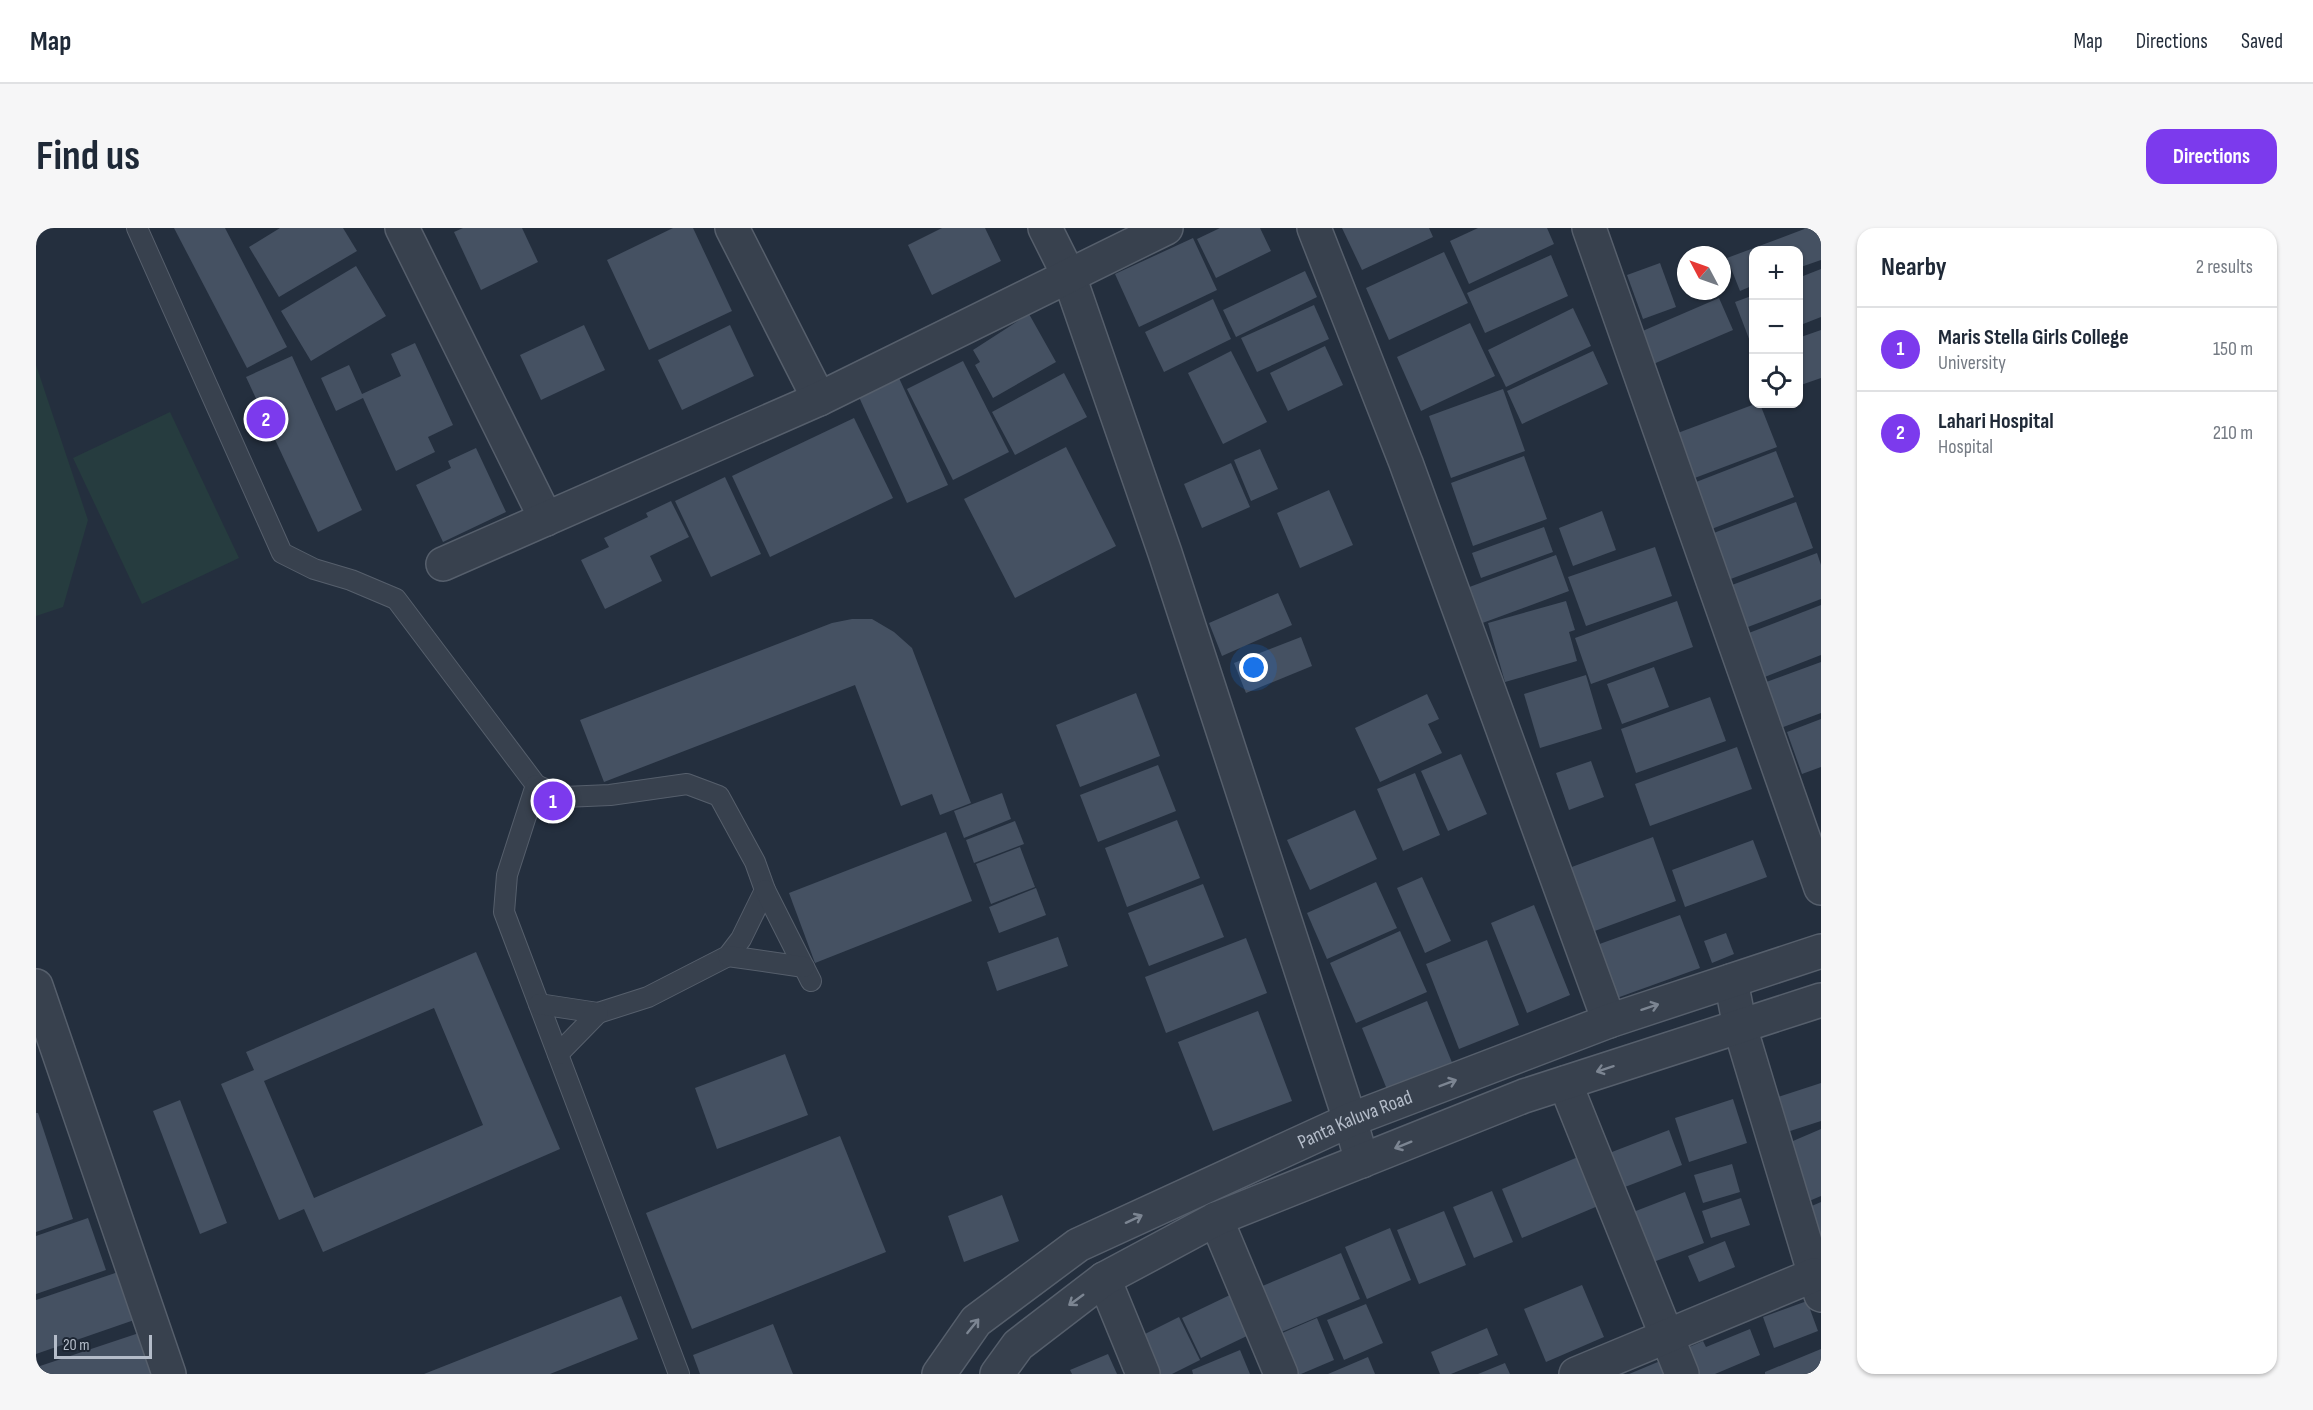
<!DOCTYPE html>
<html lang="en">
<head>
<meta charset="utf-8">
<style>
	:root { --surface:#fff; --page:#f6f6f7; --text:#1f2937; --muted:#747a83; --line:#e0e1e3; --accent:#7c3aed }
	body { margin:0; font-family:"Sofia Sans Condensed",sans-serif; background:var(--page); color:var(--text) }
	.controls { position:absolute; right:18px; top:18px; display:grid; overflow:hidden; border-radius:12px; box-shadow:0 2px 4px #0004 }
	.controls button { width:54px; height:54px; display:grid; place-items:center; padding:0; border:0; border-bottom:2px solid var(--line); background:var(--surface); color:var(--text); font:30px sans-serif }
	.compass { position:absolute; left:1641px; top:18px; width:54px; height:54px; border-radius:50%; background:var(--surface); box-shadow:0 2px 4px #0004; rotate:311deg }
	.scale { position:absolute; left:18px; bottom:15px; width:98px; box-sizing:border-box; padding-left:6px; border:3px solid #b4bcc9; border-top:0; font-size:16px; line-height:21px; white-space:nowrap; color:#b4bcc9; -webkit-text-stroke:4px #1d2633; paint-order:stroke }
	.you { position:absolute; left:1218px; top:440px; width:21px; height:21px; margin:-15px; border:4px solid #fff; border-radius:50%; background:#1a73e8; box-shadow:0 0 0 9px #1a73e833 }
	.badge { display:grid; place-items:center; width:39px; height:39px; border-radius:50%; background:var(--accent); color:#fff; font-size:20px; font-weight:700 }
	.pin { position:absolute; translate:-50% -50%; border:3px solid #fff; box-shadow:0 2px 6px #0006 }
	.list { margin:0; padding:0; list-style:none }
	h2 { display:flex; justify-content:space-between; align-items:center; height:78px; margin:0; padding:0 24px; font-size:26px }
	h2 small { font-size:20px; font-weight:400; color:var(--muted) }
	.list li { display:grid; grid-template-columns:39px 1fr auto; gap:18px; align-items:center; box-sizing:border-box; height:84px; padding:0 24px; border-top:2px solid var(--line) }
	.list b { display:block; font-size:22px; white-space:nowrap }
	.list p { margin:0; font-size:20px; white-space:nowrap; color:var(--muted) }
	.list em { font-size:20px; font-style:normal; color:var(--muted) }
	.icon { flex:none; width:33px; height:33px; fill:none; stroke:currentColor; stroke-width:2; stroke-linecap:round; stroke-linejoin:round }
	.map { position:relative; flex:none; width:1785px; height:1146px; overflow:hidden; border-radius:18px }
	header { display:flex; align-items:center; gap:36px; box-sizing:border-box; height:84px; padding:0 30px; background:var(--surface); border-bottom:2px solid var(--line) }
	header strong { font-size:28px }
	nav { display:flex; gap:33px; margin-inline-start:auto; font-size:21px }
	.intro { display:flex; align-items:center; justify-content:space-between; box-sizing:border-box; height:144px; padding:0 36px }
	h1 { margin:0; font-size:42px }
	.button { padding:15px 27px; border-radius:18px; background:var(--accent); color:#fff; font-size:21px; font-weight:700 }
	main { display:flex; gap:36px; padding:0 36px }
	aside { flex:1; background:var(--surface); border-radius:18px; box-shadow:0 2px 4px #0004 }
	.map>svg:first-child { display:block }
</style>
</head>
<body>
<header>
<strong>Map</strong>
<nav><a>Map</a><a>Directions</a><a>Saved</a></nav>
</header>
<div class="intro"><h1>Find us</h1><a class="button">Directions</a></div>
<main>
<div class="map">
<svg width="1785" height="1146" viewBox="0 0 1785 1146">
	<rect width="100%" height="100%" fill="#242f3e"/>
	<g fill="#263c3f">
		<path d="M0,137L52,292L27,379L0,388Z"/>
		<path d="M134,184L203,330L106,376L37,230Z"/>
	</g>
	<g fill="#455162" fill-rule="evenodd">
		<path d="M138,0H189L251,119L211,140Z"/>
		<path d="M244,0H307L321,23L243,69L213,19Z"/>
		<path d="M427,0H486L502,34L445,62L418,4Z"/>
		<path d="M637,0H657L696,83L613,122L571,32Z"/>
		<path d="M906,0H949L965,33L896,67L872,17Z"/>
		<path d="M1184,0H1224L1235,23L1180,50L1161,11Z"/>
		<path d="M1306,0H1393L1397,9L1326,42Z"/>
		<path d="M1442,0H1511L1518,16L1433,56L1414,13Z"/>
		<path d="M1771,0H1785V32L1762,40V22H1718V57L1704,63L1691,30Z"/>
		<path d="M1157,10L1181,62L1103,99L1079,46Z"/>
		<path d="M1408,24L1432,75L1353,112L1330,60Z"/>
		<path d="M1515,27L1532,68L1449,105L1431,65Z"/>
		<path d="M1624,35L1640,79L1607,91L1591,47Z"/>
		<path d="M320,38L350,88L275,133L245,83Z"/>
		<path d="M1785,41V89L1762,98V50Z"/>
		<path d="M1269,43L1281,69L1200,109L1187,82Z"/>
		<path d="M1718,67V115L1715,116L1699,74Z"/>
		<path d="M1683,70L1697,102L1615,137L1602,105Z"/>
		<path d="M1177,71L1195,111L1128,144L1109,104Z"/>
		<path d="M1278,77L1293,111L1221,144L1205,110Z"/>
		<path d="M1537,80L1555,118L1470,159L1452,122Z"/>
		<path d="M993,86L1020,134L957,170L939,137L944,134L937,122Z"/>
		<path d="M1434,95L1459,148L1385,183L1361,129Z"/>
		<path d="M548,97L569,142L505,172L484,127Z"/>
		<path d="M694,97L718,148L646,182L622,132Z"/>
		<path d="M1785,102V150L1762,158V110Z"/>
		<path d="M379,115L417,197L392,209L399,224L360,243L327,170L300,183L285,150L313,137L326,166L365,148L355,126Z"/>
		<path d="M1289,118L1307,157L1252,183L1234,145Z"/>
		<path d="M1195,123L1231,194L1187,216L1152,145Z"/>
		<path d="M1557,123L1572,156L1486,196L1471,163Z"/>
		<path d="M256,128L326,282L282,304L210,149Z"/>
		<path d="M927,133L973,224L917,252L871,161Z"/>
		<path d="M1028,145L1051,189L979,227L956,184Z"/>
		<path d="M863,150L912,257L871,275L823,169Z"/>
		<path d="M1467,161L1489,223L1415,250L1393,188Z"/>
		<path d="M1719,176H1724L1741,219L1656,251L1639,206Z"/>
		<path d="M818,190L857,270L734,329L696,248Z"/>
		<path d="M1030,219L1080,318L979,370L928,271Z"/>
		<path d="M440,220L470,284L407,314L380,257L415,240L412,233Z"/>
		<path d="M1224,221L1242,261L1215,273L1198,232Z"/>
		<path d="M1740,223L1758,269L1673,302L1655,256Z"/>
		<path d="M1488,228L1511,291L1437,318L1415,255Z"/>
		<path d="M1195,235L1214,279L1166,300L1148,256Z"/>
		<path d="M689,249L725,326L675,349L639,273Z"/>
		<path d="M1293,262L1317,317L1264,340L1241,285Z"/>
		<path d="M635,273L653,309L614,328L626,353L569,381L545,332L573,319L568,310L612,289L610,285Z"/>
		<path d="M1760,274L1777,320L1692,352L1675,306Z"/>
		<path d="M1566,283L1580,322L1537,338L1523,300Z"/>
		<path d="M1508,299L1517,324L1445,350L1436,325Z"/>
		<path d="M1619,319L1636,368L1550,398L1532,349Z"/>
		<path d="M1781,325L1785,337V371L1704,402L1688,360Z"/>
		<path d="M1520,327L1533,363L1441,397L1428,361Z"/>
		<path d="M1242,365L1256,397L1186,428L1173,395Z"/>
		<path d="M1530,373L1539,402L1533,404L1541,433L1469,454L1452,395Z"/>
		<path d="M1641,373L1657,419L1555,456L1539,410Z"/>
		<path d="M1785,377V427L1721,452L1705,408Z"/>
		<path d="M816,391H836L858,404L876,420L935,575L904,587L896,566L865,578L819,457L568,554L544,492L796,395Z"/>
		<path d="M1265,409L1276,438L1210,465L1198,435Z"/>
		<path d="M1785,434V485L1731,505L1714,460Z"/>
		<path d="M1618,439L1633,479L1586,496L1571,456Z"/>
		<path d="M1550,447L1566,501L1504,520L1488,466Z"/>
		<path d="M1100,465L1124,528L1044,559L1020,497Z"/>
		<path d="M1391,466L1403,491L1392,496L1406,525L1344,554L1319,500Z"/>
		<path d="M1674,469L1690,513L1600,545L1585,501Z"/>
		<path d="M1785,491V539L1766,546L1751,504Z"/>
		<path d="M1701,519L1716,561L1614,598L1599,556Z"/>
		<path d="M1425,526L1451,586L1412,603L1385,543Z"/>
		<path d="M1555,533L1568,569L1533,582L1520,545Z"/>
		<path d="M1122,537L1140,583L1062,614L1044,567Z"/>
		<path d="M1379,545L1404,607L1367,623L1341,561Z"/>
		<path d="M966,565L975,591L928,610L918,583Z"/>
		<path d="M1319,582L1341,631L1274,662L1251,612Z"/>
		<path d="M1141,592L1164,650L1091,679L1069,620Z"/>
		<path d="M979,593L988,616L938,635L930,612Z"/>
		<path d="M910,604L936,673L779,735L753,665Z"/>
		<path d="M1617,609L1640,673L1556,704L1533,640Z"/>
		<path d="M1717,612L1731,649L1649,679L1636,642Z"/>
		<path d="M984,619L999,659L955,676L940,636Z"/>
		<path d="M1386,649L1415,713L1389,725L1361,660Z"/>
		<path d="M1340,654L1361,700L1291,731L1271,685Z"/>
		<path d="M1167,656L1188,709L1113,738L1092,685Z"/>
		<path d="M1000,660L1010,687L963,705L953,679Z"/>
		<path d="M1498,677L1534,767L1491,785L1455,695Z"/>
		<path d="M1644,687L1664,740L1578,771L1558,718Z"/>
		<path d="M1364,703L1391,764L1320,795L1294,735Z"/>
		<path d="M1690,705L1698,726L1676,735L1668,713Z"/>
		<path d="M1022,709L1032,738L961,763L951,734Z"/>
		<path d="M1210,710L1231,765L1130,805L1109,749Z"/>
		<path d="M1451,712L1483,797L1423,821L1390,736Z"/>
		<path d="M440,724L524,921L287,1024L268,981L243,992L185,856L218,842L210,824ZM398,780L447,897L278,970L228,853Z"/>
		<path d="M1391,773L1417,837L1352,864L1326,800Z"/>
		<path d="M1222,783L1256,873L1177,903L1142,814Z"/>
		<path d="M749,826L772,887L681,921L659,860Z"/>
		<path d="M1785,855V893L1748,905L1736,871Z"/>
		<path d="M1697,871L1711,915L1653,934L1639,890Z"/>
		<path d="M144,872L191,995L164,1006L117,883Z"/>
		<path d="M0,885H2L37,991L0,1004Z"/>
		<path d="M1785,901V968L1766,976L1743,919Z"/>
		<path d="M1633,902L1646,937L1576,964L1563,929Z"/>
		<path d="M804,908L850,1024L656,1101L610,985Z"/>
		<path d="M1542,929L1562,978L1486,1010L1466,961Z"/>
		<path d="M1696,936L1704,964L1667,975L1658,947Z"/>
		<path d="M1456,963L1477,1014L1438,1030L1417,979Z"/>
		<path d="M1649,964L1668,1015L1612,1036L1592,986Z"/>
		<path d="M966,967L983,1013L928,1034L912,988Z"/>
		<path d="M1705,970L1714,997L1675,1010L1666,983Z"/>
		<path d="M1785,974V1033L1764,983Z"/>
		<path d="M1408,983L1430,1037L1383,1056L1361,1002Z"/>
		<path d="M52,990L70,1042L0,1066V1008Z"/>
		<path d="M1354,1000L1375,1052L1331,1071L1309,1019Z"/>
		<path d="M1689,1013L1699,1039L1663,1054L1652,1028Z"/>
		<path d="M1305,1025L1324,1071L1236,1108L1217,1062Z"/>
		<path d="M88,1042L104,1090L0,1126V1072Z"/>
		<path d="M1546,1057L1568,1109L1510,1134L1488,1081Z"/>
		<path d="M1196,1066L1215,1106L1165,1130L1146,1090Z"/>
		<path d="M585,1068L602,1111L514,1146H388Z"/>
		<path d="M1771,1073L1782,1103L1738,1120L1727,1089Z"/>
		<path d="M1330,1076L1347,1115L1308,1132L1291,1092Z"/>
		<path d="M1143,1089L1164,1132L1136,1146H1117L1099,1111Z"/>
		<path d="M1281,1090L1298,1132L1265,1146H1253L1237,1109Z"/>
		<path d="M737,1096L757,1146H664L657,1127Z"/>
		<path d="M1451,1100L1462,1127L1415,1146H1404L1395,1124Z"/>
		<path d="M1714,1101L1724,1127L1679,1146H1661L1651,1120L1667,1113L1670,1119Z"/>
		<path d="M109,1103L123,1146H3L1,1139Z"/>
		<path d="M1785,1121V1146H1729V1144Z"/>
		<path d="M1204,1122L1214,1146H1157L1156,1142Z"/>
		<path d="M1072,1126L1081,1146H1036L1034,1142Z"/>
		<path d="M1332,1129L1339,1146H1292Z"/>
		<path d="M1629,1131L1635,1146H1593Z"/>
		<path d="M1469,1135L1474,1146H1442Z"/>
	</g>
	<g fill="none" stroke-linecap="round" stroke-linejoin="round">
		<g stroke="#565f6c" stroke-width="22">
			<g id="service">
				<path d="M101,0L246,325L278,341L315,352L360,371L500,557L471,647L468,684L643,1146"/>
				<path d="M500,557L528,569L574,567L651,556L683,568L719,634L729,662L705,711L692,728L612,769L562,785L503,776"/>
				<path d="M729,662L775,753"/>
				<path d="M692,728L768,739"/>
				<path d="M522,826L562,785"/>
			</g>
		</g>
		<g stroke="#565f6c" stroke-width="36">
			<g id="minor">
				<path d="M366,0L510,291"/>
				<path d="M696,0L783,171"/>
				<path d="M1009,0L1033,48L1129,325L1314,892L1326,933"/>
				<path d="M1278,0L1370,235L1573,793"/>
				<path d="M1553,0L1785,660"/>
				<path d="M407,336L783,171L1130,0"/>
				<path d="M1695,753L1704,799L1785,1067"/>
				<path d="M0,758L133,1146"/>
				<path d="M1529,855L1646,1146"/>
				<path d="M1180,991L1245,1146"/>
				<path d="M1068,1051L1107,1146"/>
				<path d="M1540,1146L1778,1047"/>
			</g>
		</g>
		<g stroke="#565f6c" stroke-width="36">
			<g id="tertiary">
				<path id="s1" d="M903,1146L940,1093L1042,1017L1314,892L1573,793L1785,723"/>
				<path d="M961,1146L982,1117L1068,1051L1180,991L1488,868L1785,772"/>
			</g>
		</g>
		<use href="#service" stroke="#38414e" stroke-width="20"/>
		<use href="#minor" stroke="#38414e" stroke-width="33"/>
		<use href="#tertiary" stroke="#38414e" stroke-width="33"/>
	</g>
	<defs><path id="oneway-shaft" d="M-6 0H5M1.5-3L5.5 0L1.5 3" fill="none" stroke-width="1.6" stroke-linecap="round" stroke-linejoin="round" transform="scale(1.5)"/></defs>
	<g stroke="#7c8592">
		<use href="#oneway-shaft" transform="translate(1614 779) rotate(-18)"/>
		<use href="#oneway-shaft" transform="translate(1569 841) rotate(162)"/>
		<use href="#oneway-shaft" transform="translate(1412 855) rotate(-21)"/>
		<use href="#oneway-shaft" transform="translate(1367 917) rotate(158)"/>
		<use href="#oneway-shaft" transform="translate(1098 991) rotate(-25)"/>
		<use href="#oneway-shaft" transform="translate(1040 1072) rotate(144)"/>
		<use href="#oneway-shaft" transform="translate(937 1098) rotate(-51)"/>
	</g>
	<g text-anchor="middle" dominant-baseline="central" stroke-width="4.5" stroke-linejoin="round" paint-order="stroke">
		<g font-size="20" fill="#b4bcc9" stroke="#1d2633">
			<text stroke="none"><textPath href="#s1" startOffset="496">Panta Kaluva Road</textPath></text>
		</g>
	</g>
</svg>
<div class="controls">
<button>+</button>
<button>−</button>
<button><svg class="icon" aria-label="locate" viewBox="0 0 24 24"><circle cx="12" cy="12" r="6"/><path d="M12 2v4M12 18v4M2 12h4M18 12h4"/></svg></button>
</div>
<svg class="compass" viewBox="-18 -18 36 36"><path d="M0-13l5 13h-10z" fill="#e53935"/><path d="M0 13l5-13h-10z" fill="#747a83"/></svg>
<div class="scale">20 m</div>
<div class="you"></div>
<div class="pin badge" style="left:517px;top:573px">1</div>
<div class="pin badge" style="left:230px;top:191px">2</div>
</div>
<aside>
<h2>Nearby<small>2 results</small></h2>
<ul class="list">
<li><span class="badge">1</span><div><b>Maris Stella Girls College</b><p>University</p></div><em>150 m</em></li>
<li><span class="badge">2</span><div><b>Lahari Hospital</b><p>Hospital</p></div><em>210 m</em></li>
</ul>
</aside>
</main>
</body>
</html>
